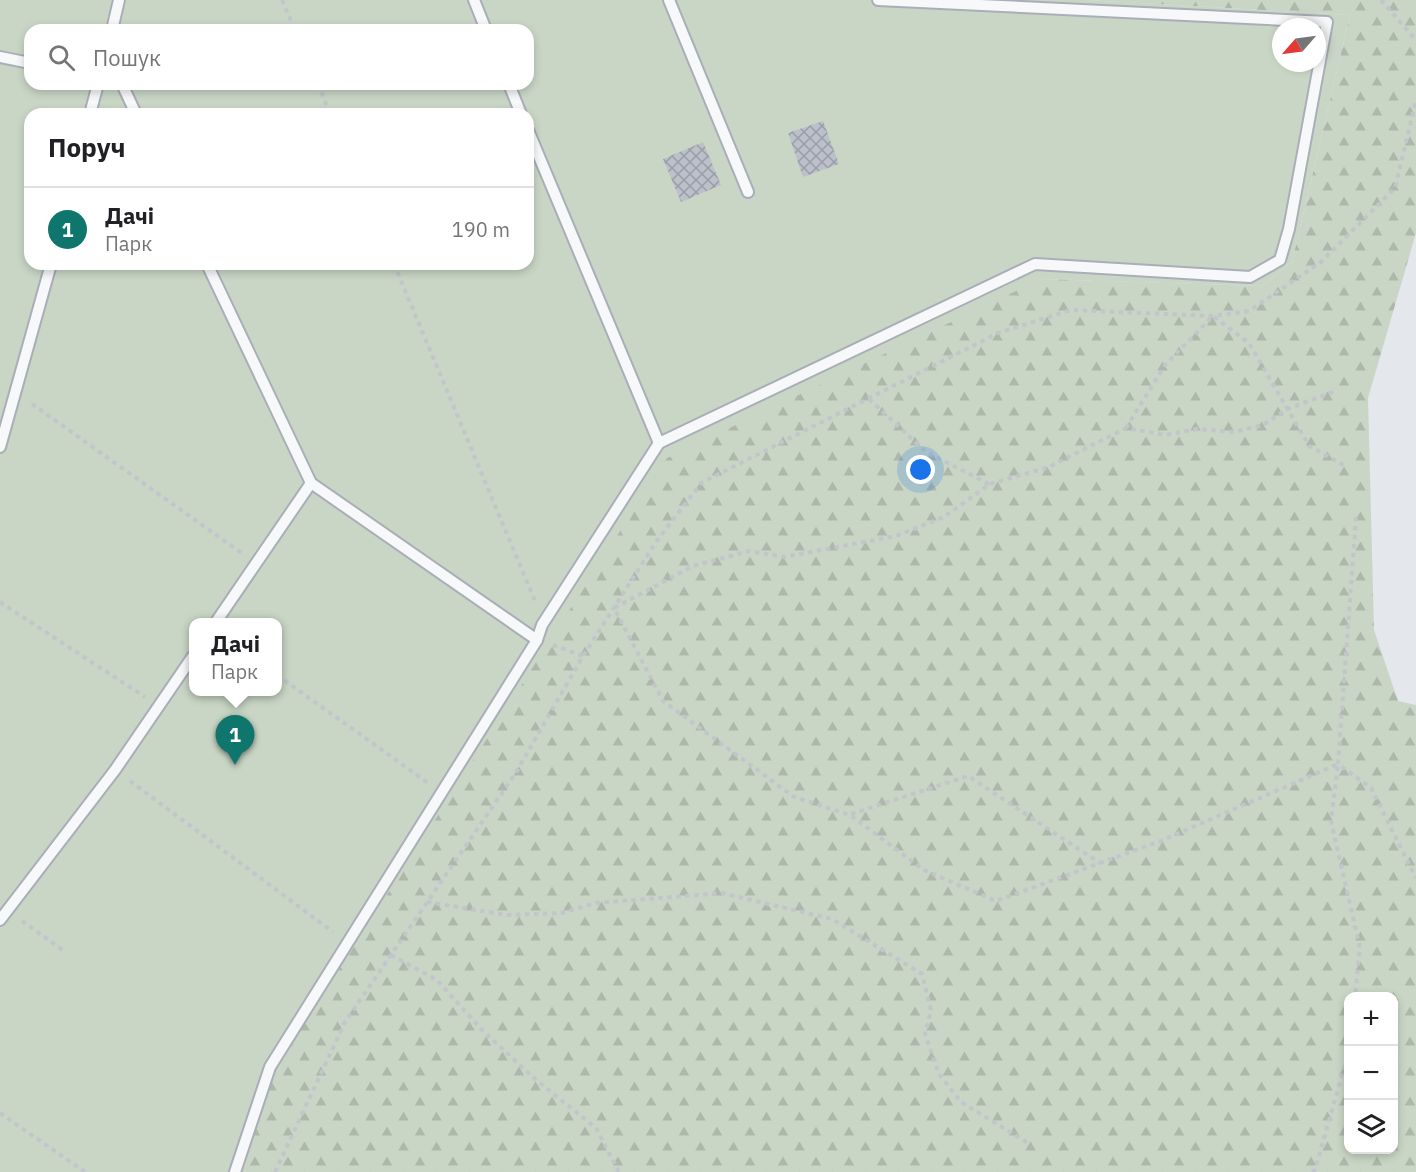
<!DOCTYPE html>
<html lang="uk">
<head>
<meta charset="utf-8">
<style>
	:root { --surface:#fff; --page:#f2f2f2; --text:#202124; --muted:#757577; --line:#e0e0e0; --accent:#0f766e }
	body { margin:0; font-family:"IBM Plex Sans",sans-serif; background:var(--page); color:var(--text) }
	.controls { position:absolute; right:18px; bottom:18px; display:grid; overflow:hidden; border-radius:12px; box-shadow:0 3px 9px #0003 }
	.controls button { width:54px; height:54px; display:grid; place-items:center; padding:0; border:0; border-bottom:2px solid var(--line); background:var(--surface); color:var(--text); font:30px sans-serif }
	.compass { position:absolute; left:1272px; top:18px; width:54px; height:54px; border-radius:50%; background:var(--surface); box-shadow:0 3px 9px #0003; rotate:242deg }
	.you { position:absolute; left:921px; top:470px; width:21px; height:21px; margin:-15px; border:4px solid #fff; border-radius:50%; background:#1a73e8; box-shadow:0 0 0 9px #1a73e833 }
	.badge { display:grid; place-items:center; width:39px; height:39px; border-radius:50%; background:var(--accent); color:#fff; font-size:20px; font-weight:700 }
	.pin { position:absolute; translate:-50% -50px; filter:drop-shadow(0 2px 3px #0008) }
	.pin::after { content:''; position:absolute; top:32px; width:21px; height:18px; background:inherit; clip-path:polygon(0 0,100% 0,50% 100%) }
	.popup { position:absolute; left:189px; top:618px; width:93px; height:78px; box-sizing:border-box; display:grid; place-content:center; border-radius:12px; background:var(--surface); filter:drop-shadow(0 2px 4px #0005); font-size:20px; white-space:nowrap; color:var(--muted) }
	.popup b { font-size:22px; color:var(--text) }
	.popup::after { content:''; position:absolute; left:50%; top:100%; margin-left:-12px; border:12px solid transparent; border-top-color:var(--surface) }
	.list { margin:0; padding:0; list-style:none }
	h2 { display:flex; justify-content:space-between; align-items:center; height:78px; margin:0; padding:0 24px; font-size:26px }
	h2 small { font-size:20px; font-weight:400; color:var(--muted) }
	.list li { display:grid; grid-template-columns:39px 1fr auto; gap:18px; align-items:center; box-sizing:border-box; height:84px; padding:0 24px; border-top:2px solid var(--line) }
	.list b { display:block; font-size:22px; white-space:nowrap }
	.list p { margin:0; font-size:20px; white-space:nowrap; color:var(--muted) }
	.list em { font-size:20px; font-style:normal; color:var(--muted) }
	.icon { flex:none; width:33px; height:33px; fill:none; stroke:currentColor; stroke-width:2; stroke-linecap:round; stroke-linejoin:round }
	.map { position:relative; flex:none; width:1416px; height:1172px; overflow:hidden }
	.search { position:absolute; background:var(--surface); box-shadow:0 3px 9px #0003; left:24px; top:24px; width:510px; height:66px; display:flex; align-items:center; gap:15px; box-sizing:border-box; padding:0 21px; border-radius:18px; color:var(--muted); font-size:22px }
	.panel { position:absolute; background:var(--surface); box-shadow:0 3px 9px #0003; left:24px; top:108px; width:510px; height:162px; border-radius:18px }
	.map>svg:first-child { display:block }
</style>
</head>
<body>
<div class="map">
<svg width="1416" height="1172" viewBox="0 0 1416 1172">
	<defs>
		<pattern id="forest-firs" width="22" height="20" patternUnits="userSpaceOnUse" patternTransform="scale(1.5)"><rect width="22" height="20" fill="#c9d6c5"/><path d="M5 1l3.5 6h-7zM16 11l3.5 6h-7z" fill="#adb8ab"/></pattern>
		<pattern id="building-cross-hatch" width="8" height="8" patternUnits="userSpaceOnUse" patternTransform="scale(1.5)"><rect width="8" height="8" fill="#bbc0ca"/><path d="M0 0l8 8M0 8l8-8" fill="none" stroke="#989da6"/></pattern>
	</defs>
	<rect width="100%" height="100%" fill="#e4e7ec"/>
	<path fill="#c9d6c5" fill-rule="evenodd" d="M0,0H1086L1350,15L1292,262L1262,286L1041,279L238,1172H0ZM1281,27H1317V63H1281ZM30,30H528V84H30ZM30,114H528V264H30ZM193,622H277V692H193Z"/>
	<path fill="url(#forest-firs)" fill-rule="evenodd" d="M1086,0H1416V233L1368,398L1374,630L1398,701L1416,705V1172H238L274,1071L667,458L1041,279L1262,286L1292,262L1350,15ZM1348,996H1394V1150H1348Z"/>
	<g fill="url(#building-cross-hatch)">
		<path d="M823,121L839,164L803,177L788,133Z"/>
		<path d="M703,142L721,185L681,202L663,159Z"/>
	</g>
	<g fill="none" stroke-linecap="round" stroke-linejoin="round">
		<g stroke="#a9aeb7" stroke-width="14">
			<g id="service">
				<path d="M474,0L486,30"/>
				<path d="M669,0L748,192"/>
				<path d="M112,30L119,0"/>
				<path d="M0,57L30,63"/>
				<path d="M122,84L136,114"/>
				<path d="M509,84L521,114"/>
				<path d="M90,114L98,84"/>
				<path d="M528,130L659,443"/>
				<path d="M207,264L311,483L537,640"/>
				<path d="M0,447L51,264"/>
				<path d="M216,622L311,483"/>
				<path d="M0,920L115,770L193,656"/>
				<path d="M235,1172L270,1067L537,640L542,625L659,443L1035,264L1250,277L1280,260L1289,229L1327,22L878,0"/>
			</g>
		</g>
		<g stroke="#c2c5cb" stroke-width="4" stroke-dasharray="4.5 4.5" stroke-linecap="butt">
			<path d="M282,0L295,30"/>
			<path d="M1381,0L1416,40"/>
			<path d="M318,84L330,114"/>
			<path d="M394,264L535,601"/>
			<path d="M1333,392L1287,409L1263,425L1234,432L1197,429L1165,435L1126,428L1049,467L990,484L944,517L896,536L784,557L749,551L693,566L614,608L663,701L794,797L850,815L924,870L996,901L1163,840L1338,764L1331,821L1360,948L1355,996"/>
			<path d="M869,399L926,452L989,484"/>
			<path d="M32,404L243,554"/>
			<path d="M1126,428L1165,365L1213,316L1249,343L1309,446L1345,466"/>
			<path d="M1356,517L1338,764L1371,788L1416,878"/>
			<path d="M0,602L145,697"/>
			<path d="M553,645L583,656"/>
			<path d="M277,675L428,783"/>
			<path d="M130,781L333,932"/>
			<path d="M851,814L968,776L1100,863"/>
			<path d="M427,902L507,915L561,913L596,903L722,893L832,919L922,974L931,1010L925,1034L939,1074L961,1102L1028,1143"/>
			<path d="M22,921L64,951"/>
			<path d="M391,955L437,980L481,1029L535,1079L596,1128L619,1172"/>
			<path d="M0,1113L85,1172"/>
			<path d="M275,1172L345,1022L515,774L583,656L656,542L701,483L998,333L1071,310L1213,316L1249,311L1321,262L1395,188L1416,100"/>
			<path d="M1312,1172L1315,1170L1348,1054"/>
		</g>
		<use href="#service" stroke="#f7f8fa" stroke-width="10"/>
	</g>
</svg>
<div class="controls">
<button>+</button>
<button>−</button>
<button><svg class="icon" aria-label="layers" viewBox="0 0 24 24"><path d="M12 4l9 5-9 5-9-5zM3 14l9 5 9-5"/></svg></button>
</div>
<svg class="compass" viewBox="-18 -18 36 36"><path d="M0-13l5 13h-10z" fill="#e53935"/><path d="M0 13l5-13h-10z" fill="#757577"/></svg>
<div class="you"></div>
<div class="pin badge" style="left:235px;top:765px">1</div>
<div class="popup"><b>Дачі</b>Парк</div>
<div class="search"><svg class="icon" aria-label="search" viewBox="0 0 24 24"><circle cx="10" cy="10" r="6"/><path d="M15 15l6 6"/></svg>Пошук</div>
<section class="panel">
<h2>Поруч<small></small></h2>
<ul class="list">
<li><span class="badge">1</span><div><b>Дачі</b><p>Парк</p></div><em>190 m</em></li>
</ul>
</section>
</div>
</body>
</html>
